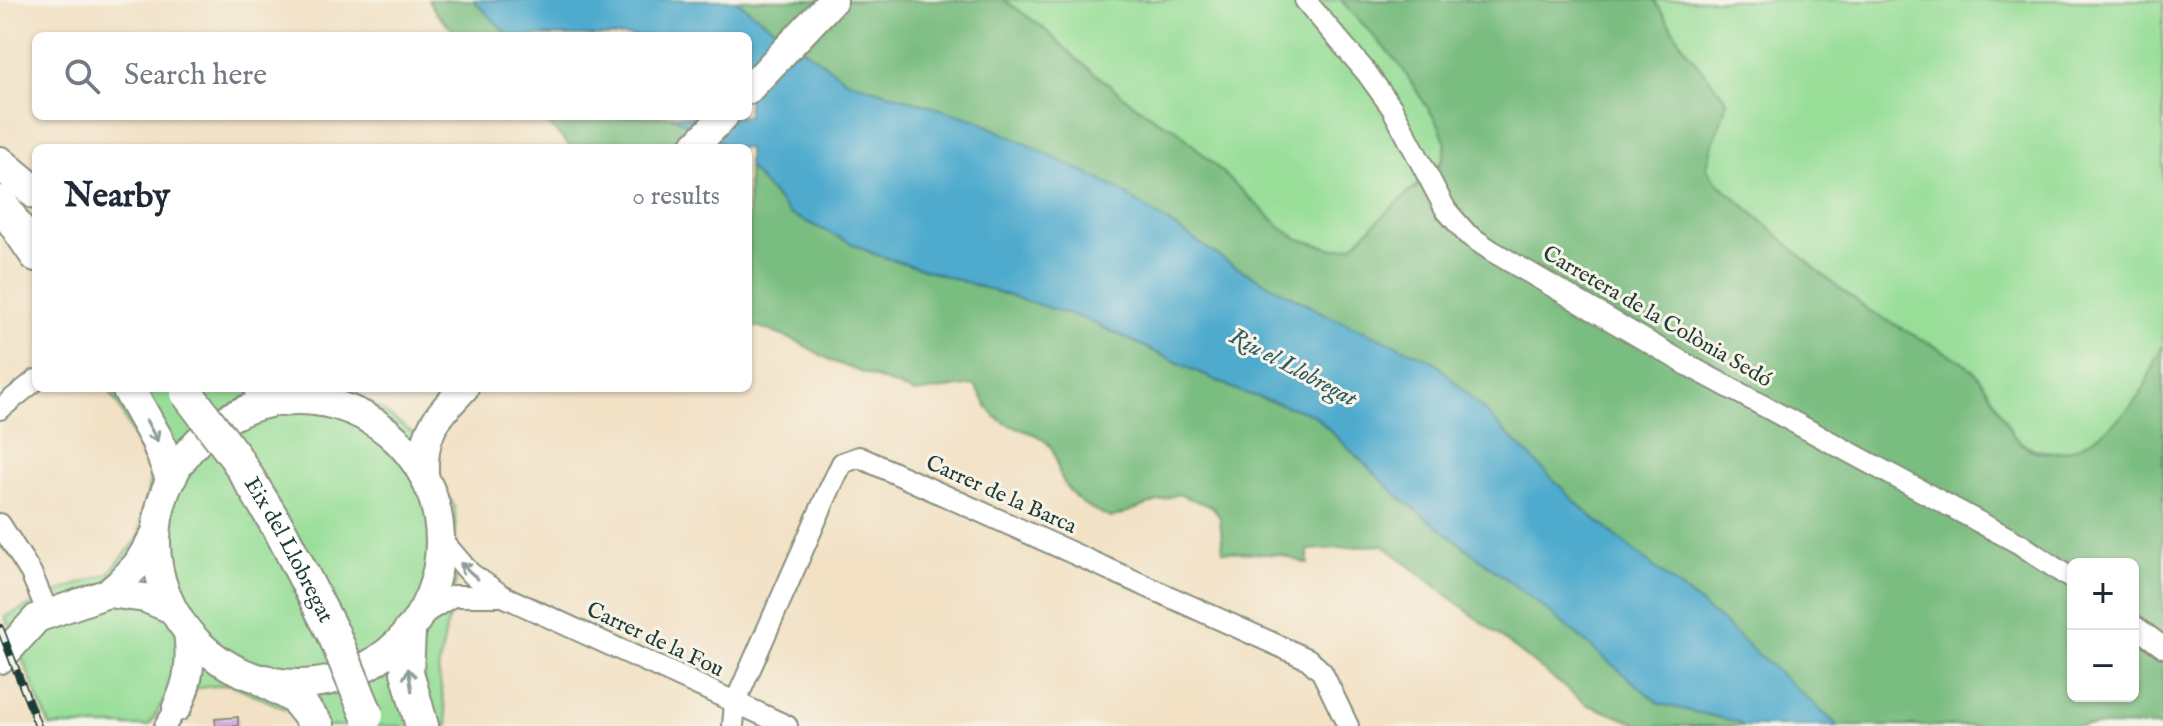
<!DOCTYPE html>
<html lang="en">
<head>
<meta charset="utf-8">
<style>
	:root { --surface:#fff; --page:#f6f6f7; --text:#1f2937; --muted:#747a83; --line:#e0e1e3 }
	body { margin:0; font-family:"IM FELL English",serif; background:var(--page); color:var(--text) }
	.controls { position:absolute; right:24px; bottom:24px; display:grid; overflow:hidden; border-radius:12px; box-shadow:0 2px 6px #0004 }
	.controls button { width:72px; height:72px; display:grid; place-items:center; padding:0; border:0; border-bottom:2px solid var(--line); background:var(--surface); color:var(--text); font:40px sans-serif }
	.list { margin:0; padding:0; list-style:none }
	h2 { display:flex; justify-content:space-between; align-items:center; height:104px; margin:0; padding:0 32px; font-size:34px }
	h2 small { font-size:26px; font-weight:400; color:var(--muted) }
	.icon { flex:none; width:44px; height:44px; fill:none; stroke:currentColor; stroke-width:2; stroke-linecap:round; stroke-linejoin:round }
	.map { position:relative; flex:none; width:2163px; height:726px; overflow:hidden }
	.search { position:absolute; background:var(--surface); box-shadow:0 2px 6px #0004; left:32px; top:32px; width:720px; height:88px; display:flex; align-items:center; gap:20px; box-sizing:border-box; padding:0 28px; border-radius:12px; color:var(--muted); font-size:30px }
	.panel { position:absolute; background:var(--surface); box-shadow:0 2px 6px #0004; left:32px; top:144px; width:720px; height:248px; border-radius:12px }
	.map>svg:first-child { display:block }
</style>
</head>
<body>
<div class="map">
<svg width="2163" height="726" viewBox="0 0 2163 726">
	<rect width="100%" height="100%" fill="#f7f3e8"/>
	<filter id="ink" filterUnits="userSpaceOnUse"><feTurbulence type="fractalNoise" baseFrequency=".0125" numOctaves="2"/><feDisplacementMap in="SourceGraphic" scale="16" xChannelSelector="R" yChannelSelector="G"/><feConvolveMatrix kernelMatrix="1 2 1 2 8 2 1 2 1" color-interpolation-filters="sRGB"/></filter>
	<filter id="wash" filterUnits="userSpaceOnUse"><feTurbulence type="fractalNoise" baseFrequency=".006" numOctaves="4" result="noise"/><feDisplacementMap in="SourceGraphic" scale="32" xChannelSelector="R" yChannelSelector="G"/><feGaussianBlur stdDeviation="1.8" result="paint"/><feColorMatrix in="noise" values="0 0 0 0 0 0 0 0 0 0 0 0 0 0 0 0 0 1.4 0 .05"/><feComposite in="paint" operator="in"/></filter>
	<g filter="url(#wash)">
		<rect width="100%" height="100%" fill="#f2e1c4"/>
		<g fill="#98de98" stroke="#5c8e66" stroke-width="2">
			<path d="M1004,0H1341L1400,65L1440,127L1446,144L1442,161L1352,246L1333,249L1299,239L1283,229L1175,128L1159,121L1132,103L1079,61L1041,26Z"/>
			<path d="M1654,0H2163V346C2152,360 2150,381 2139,396C2116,427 2077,462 2035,449C2028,446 2020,443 2014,436C2011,432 2008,425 2005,420C1993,397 1982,376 1961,361L1868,310L1824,276L1717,182L1707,169L1709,151L1716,135L1695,63Z"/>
			<path d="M108,388H315L373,404L417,436L455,508L457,575L438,670L448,726H301L296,714L231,684L169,692L149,726H50L5,617L65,589L108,574L138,539L151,475L120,408Z"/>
		</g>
		<g fill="#7abd80" stroke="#4c7d5a" stroke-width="2" fill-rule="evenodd">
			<path d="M428,0H473L510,36H459L437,14Z"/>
			<path d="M735,0H1004L1041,26L1079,61L1132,103L1159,121L1175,128L1283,229L1299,239L1334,249L1352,246L1390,209L1430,176L1442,161L1446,145L1440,127L1400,65L1341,0H1654L1685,49L1727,100C1722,124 1710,145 1707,169L1717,182L1824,276L1868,310L1962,361C1981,375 1991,394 2002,415C2006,421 2009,431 2014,436C2052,480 2115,429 2139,396C2150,381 2152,359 2163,346V726H1838L1722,622L1585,511L1329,316L1234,266L1113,186L976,120L848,81ZM2073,564H2133V696H2073Z"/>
			<path d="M540,116H672L731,148H572Z"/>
			<path d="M748,167L790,214L874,254L1085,319L1239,391L1314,415L1398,496L1548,611L1660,704L1738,722L1743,726H1643L1586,704L1383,545L1308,550V564L1281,555L1223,551L1220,518L1213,507L1178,494L1111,518C1086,507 1072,501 1060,475C1056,465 1058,455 1050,446C1037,430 1016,431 1000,420C987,412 984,396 974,385L915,393L832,361L796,341L759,327H749Z"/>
		</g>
		<path fill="#4fabcd" stroke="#377480" stroke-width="2" d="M473,0H735L848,81L976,120L1113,186L1234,266L1329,316L1434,361L1585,511L1722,622L1838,726H1743L1738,722L1660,704L1548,611L1398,496L1314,415L1239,391L1085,319L874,254L790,214L748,167V148H731L672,116H748V36H510Z"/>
		<g id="blocks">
			<path fill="#d2a8e9" d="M238,717V726H216L215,719Z"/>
		</g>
	</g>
	<g filter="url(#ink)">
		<use href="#blocks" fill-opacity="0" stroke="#888f7c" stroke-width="2"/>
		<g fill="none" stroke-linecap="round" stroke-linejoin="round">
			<g stroke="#888f7c" stroke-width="24">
				<g id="minor">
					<path d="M1305,0L1366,72L1392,108L1446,210L1467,234L1492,251L1691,367L2020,544L2073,580"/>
					<path d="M0,409L36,380"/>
					<path d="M0,524L31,573L48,613"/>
					<path d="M441,539L470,573L503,596L787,726"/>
					<path d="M420,616L453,596H503"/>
					<path d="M2133,625L2163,647"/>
					<path d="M165,726L177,707"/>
					<path d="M733,726L735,703L830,488L842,463L859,457L1308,659L1322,672L1348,726"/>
				</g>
			</g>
			<g stroke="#888f7c" stroke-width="32">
				<g id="secondary">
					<path d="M748,90L833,0"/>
					<path d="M693,148L724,116"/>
					<circle cx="298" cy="542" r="142"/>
					<path d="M424,476C422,432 435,419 464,388"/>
					<path d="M108,593L145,598L172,609"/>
					<path d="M0,659L37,618L108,593L119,584L137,565L155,535"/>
					<path d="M177,707C189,682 192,660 188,632"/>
				</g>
			</g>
			<g stroke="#888f7c" stroke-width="36">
				<g id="trunk">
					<path d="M0,163L36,193"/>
					<path d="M0,202L36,255"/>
					<path d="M128,388L157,440L171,476"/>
					<path d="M260,388L283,400"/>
					<path id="s1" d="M236,458L281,532L334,635"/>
					<path d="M409,632L407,672L422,726"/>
					<path d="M265,681L295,698L318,726"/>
				</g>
			</g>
			<use href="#minor" stroke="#fff" stroke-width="20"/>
			<use href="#secondary" stroke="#fff" stroke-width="28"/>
			<use href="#trunk" stroke="#fff" stroke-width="32"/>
			<g stroke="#1f3d34" stroke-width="8">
				<path id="rail" d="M0,628L38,726"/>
			</g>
			<use href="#rail" stroke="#f7f3e8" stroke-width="5" stroke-dasharray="15" stroke-linecap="butt"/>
			<g stroke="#888f7c" stroke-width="36" stroke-linecap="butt">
				<g id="trunk-bridge">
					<path d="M187,393L236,458"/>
					<path d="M334,635L367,715"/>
				</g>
			</g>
			<use href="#trunk-bridge" stroke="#fff" stroke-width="32"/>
		</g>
		<defs><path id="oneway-shaft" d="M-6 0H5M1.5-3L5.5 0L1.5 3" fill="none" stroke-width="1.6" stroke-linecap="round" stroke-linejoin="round" transform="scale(2)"/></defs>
		<g stroke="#8f9e9a">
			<use href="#oneway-shaft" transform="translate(152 431) rotate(62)"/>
			<use href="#oneway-shaft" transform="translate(469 571) rotate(-138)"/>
			<use href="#oneway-shaft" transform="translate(410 680) rotate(-99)"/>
		</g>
	</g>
	<g text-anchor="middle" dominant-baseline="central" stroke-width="6" stroke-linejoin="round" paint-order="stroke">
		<g font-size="22" fill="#1f3d34" stroke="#f7f3e8">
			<text transform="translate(1657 317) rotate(30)">Carretera de la Colònia Sedó</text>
			<text transform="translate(1001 495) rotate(24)">Carrer de la Barca</text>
			<text stroke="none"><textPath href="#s1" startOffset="106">Eix del Llobregat</textPath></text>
			<text transform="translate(655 640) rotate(25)">Carrer de la Fou</text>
		</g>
		<g font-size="24" font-style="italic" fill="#2d5e62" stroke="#f7f3e8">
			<text transform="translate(1293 368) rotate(28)">Riu el Llobregat</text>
		</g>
	</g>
</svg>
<div class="controls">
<button>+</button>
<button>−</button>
</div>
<div class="search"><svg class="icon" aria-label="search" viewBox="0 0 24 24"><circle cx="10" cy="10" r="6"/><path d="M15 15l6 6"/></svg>Search here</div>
<section class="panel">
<h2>Nearby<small>0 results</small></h2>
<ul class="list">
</ul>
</section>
</div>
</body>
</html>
